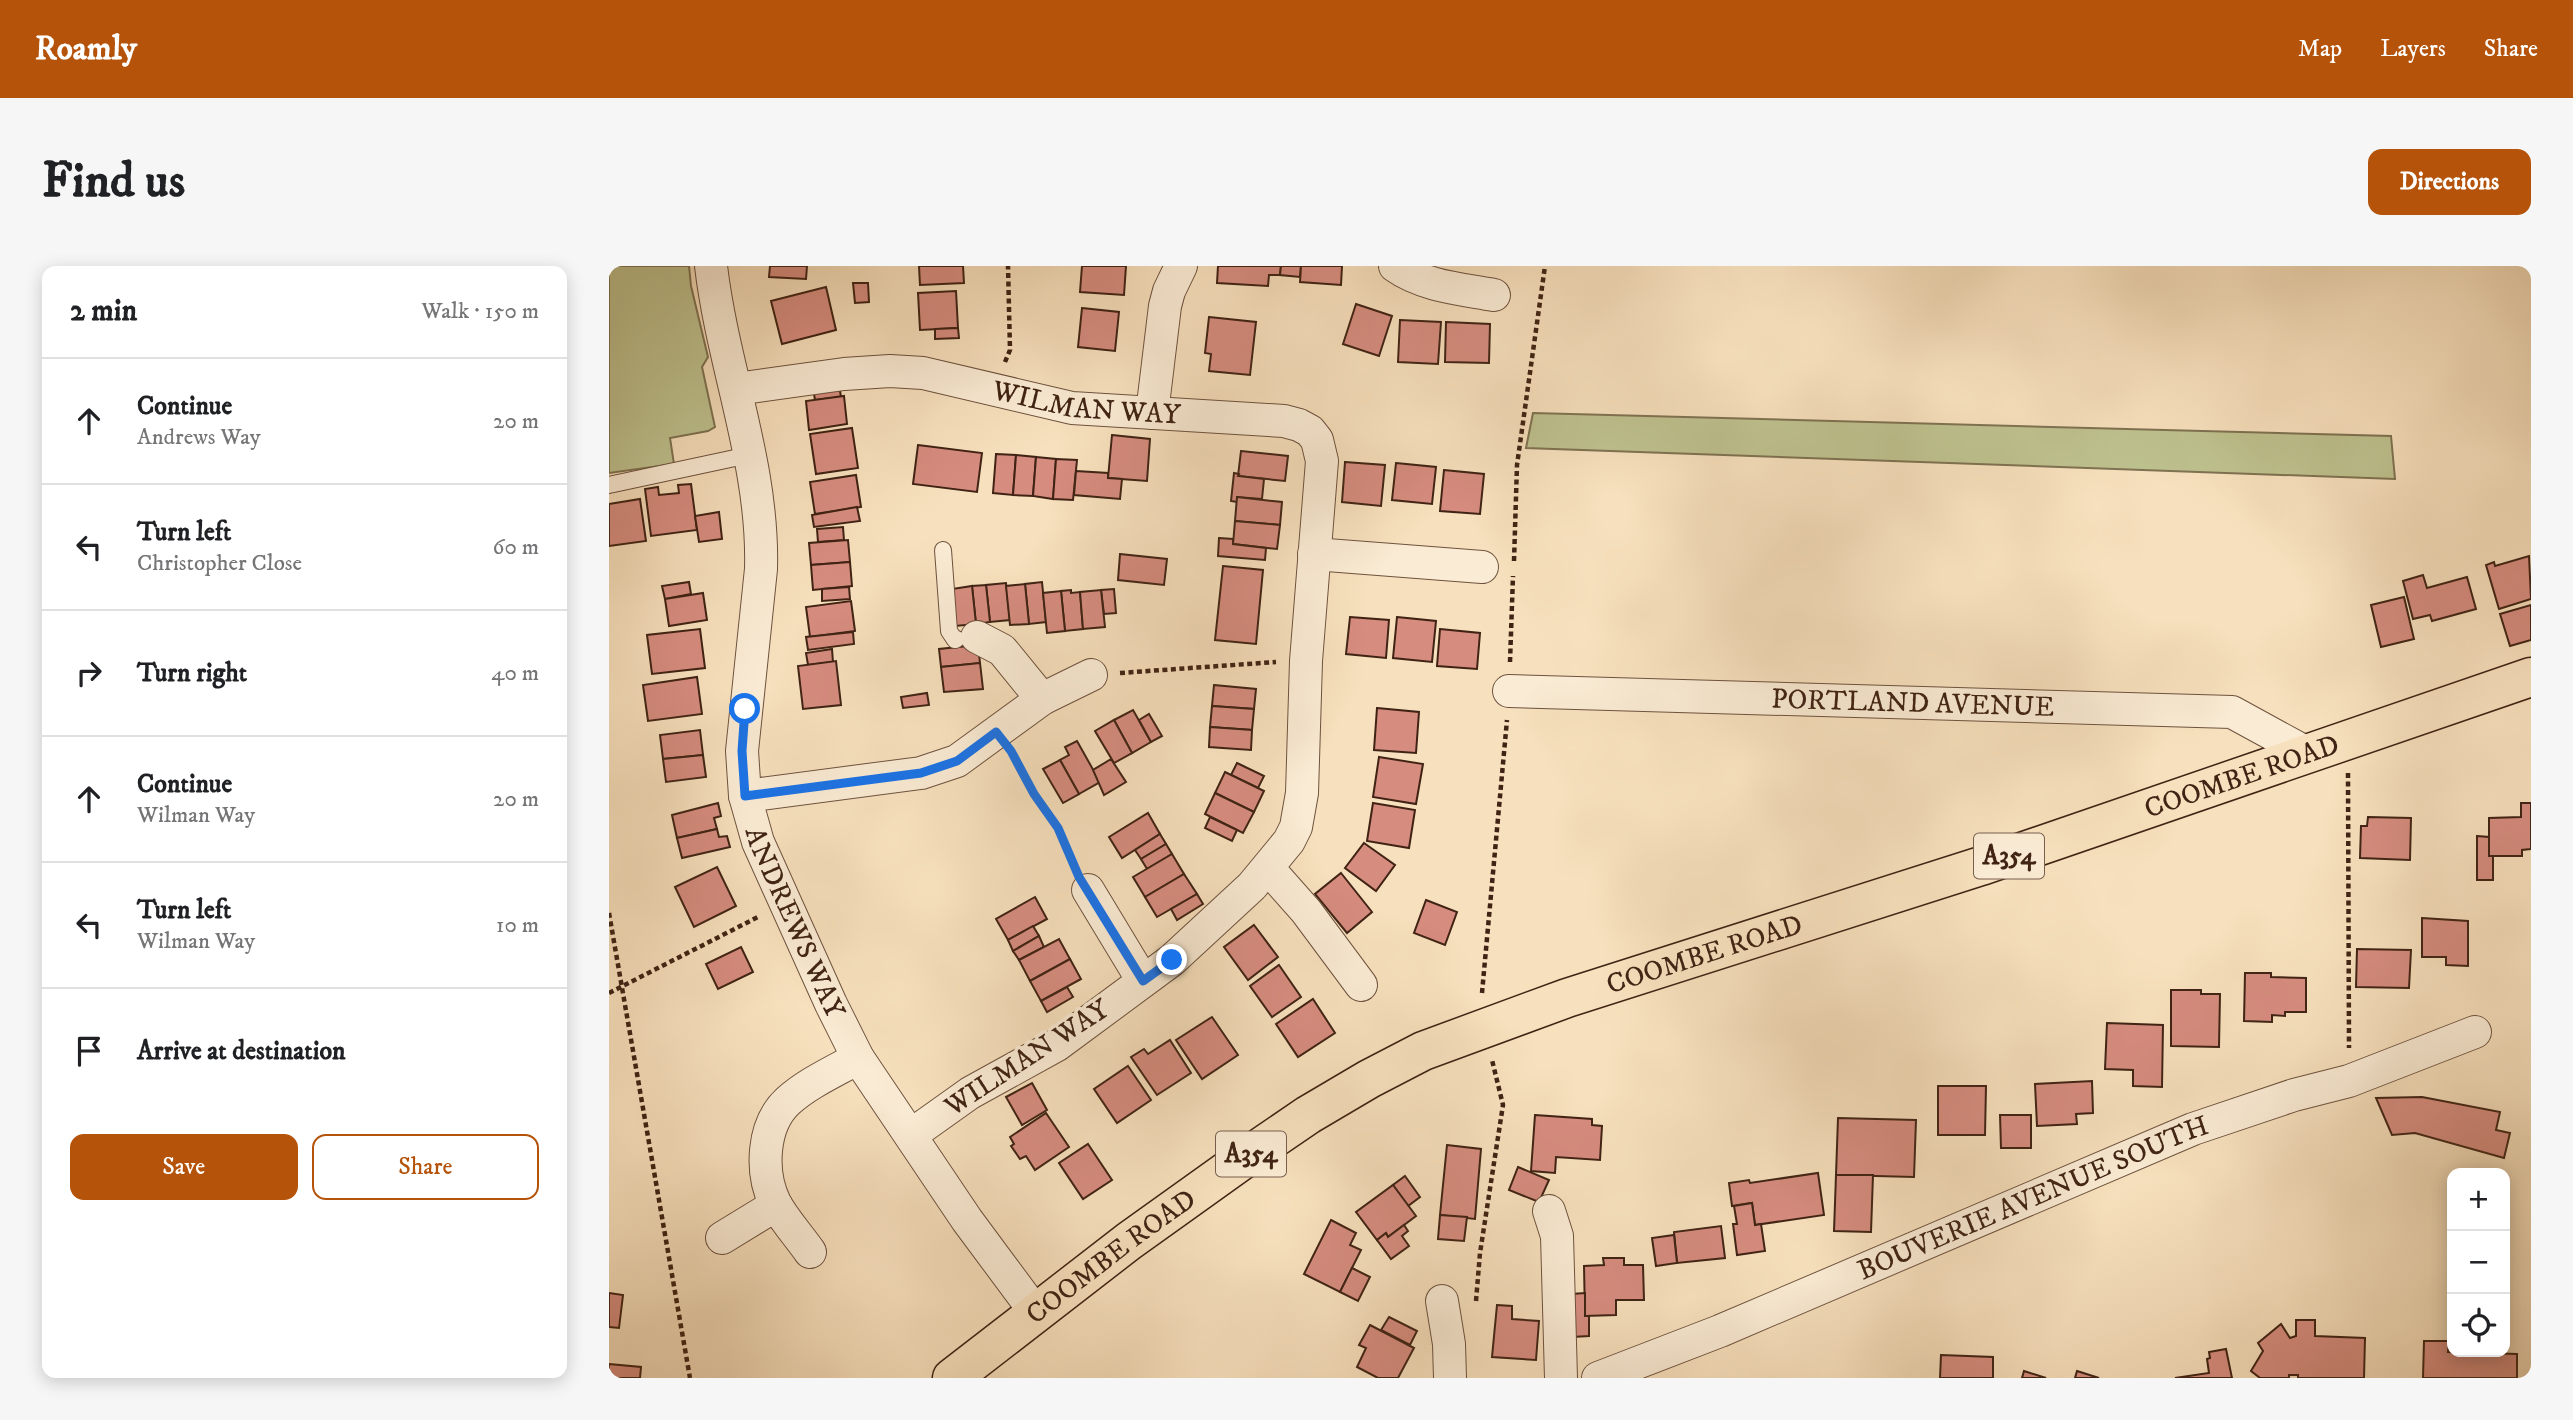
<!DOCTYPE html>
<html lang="en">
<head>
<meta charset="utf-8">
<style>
	:root { --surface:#fff; --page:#f6f6f6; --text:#202124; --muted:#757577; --line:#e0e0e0; --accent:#b45309 }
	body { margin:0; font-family:"IM FELL DW Pica",serif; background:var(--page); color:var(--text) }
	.controls { position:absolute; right:21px; bottom:21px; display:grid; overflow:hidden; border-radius:14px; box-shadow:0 4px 18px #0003 }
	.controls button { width:63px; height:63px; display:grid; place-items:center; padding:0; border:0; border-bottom:2px solid var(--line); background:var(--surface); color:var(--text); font:35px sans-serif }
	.stop { position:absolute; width:21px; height:21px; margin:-16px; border:5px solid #1a73e8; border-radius:50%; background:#fff }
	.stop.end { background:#1a73e8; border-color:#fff; box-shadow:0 2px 7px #0008 }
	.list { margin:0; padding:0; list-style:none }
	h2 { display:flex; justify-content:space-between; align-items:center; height:91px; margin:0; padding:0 28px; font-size:30px }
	h2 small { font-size:23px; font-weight:400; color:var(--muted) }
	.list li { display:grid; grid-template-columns:46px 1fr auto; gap:21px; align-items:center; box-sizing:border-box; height:126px; padding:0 28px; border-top:2px solid var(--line) }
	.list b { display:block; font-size:26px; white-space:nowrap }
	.list p { margin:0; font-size:23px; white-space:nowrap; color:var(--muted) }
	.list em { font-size:23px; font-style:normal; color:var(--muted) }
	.actions { display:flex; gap:14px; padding:21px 28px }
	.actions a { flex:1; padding:16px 0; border:2px solid var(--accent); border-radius:14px; text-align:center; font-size:24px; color:var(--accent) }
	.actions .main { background:var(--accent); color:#fff }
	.icon { flex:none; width:38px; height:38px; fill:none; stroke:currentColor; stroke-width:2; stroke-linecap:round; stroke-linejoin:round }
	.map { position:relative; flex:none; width:1922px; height:1112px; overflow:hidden; border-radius:14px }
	header { display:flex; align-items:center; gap:42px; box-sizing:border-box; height:98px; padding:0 35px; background:var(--accent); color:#fff }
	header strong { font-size:33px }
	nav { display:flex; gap:38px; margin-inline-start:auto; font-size:24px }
	.intro { display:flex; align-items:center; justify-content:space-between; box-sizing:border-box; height:168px; padding:0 42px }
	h1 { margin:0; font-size:49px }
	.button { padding:18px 32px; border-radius:14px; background:var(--accent); color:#fff; font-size:24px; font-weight:700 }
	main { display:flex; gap:42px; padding:0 42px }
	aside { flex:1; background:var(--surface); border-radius:14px; box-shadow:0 4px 18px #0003 }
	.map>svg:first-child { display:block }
</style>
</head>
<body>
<header>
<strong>Roamly</strong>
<nav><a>Map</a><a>Layers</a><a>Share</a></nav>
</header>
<div class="intro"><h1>Find us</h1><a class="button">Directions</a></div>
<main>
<aside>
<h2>2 min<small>Walk · 150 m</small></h2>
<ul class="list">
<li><svg class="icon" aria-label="ahead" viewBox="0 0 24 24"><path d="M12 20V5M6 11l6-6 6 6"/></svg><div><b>Continue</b><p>Andrews Way</p></div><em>20 m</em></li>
<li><svg class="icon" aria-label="left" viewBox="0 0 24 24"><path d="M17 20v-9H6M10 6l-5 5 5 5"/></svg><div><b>Turn left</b><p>Christopher Close</p></div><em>60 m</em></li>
<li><svg class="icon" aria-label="right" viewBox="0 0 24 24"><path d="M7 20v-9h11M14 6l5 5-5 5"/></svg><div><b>Turn right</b></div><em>40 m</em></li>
<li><svg class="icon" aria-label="ahead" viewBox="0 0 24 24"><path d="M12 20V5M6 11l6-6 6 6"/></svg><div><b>Continue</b><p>Wilman Way</p></div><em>20 m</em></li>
<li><svg class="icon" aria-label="left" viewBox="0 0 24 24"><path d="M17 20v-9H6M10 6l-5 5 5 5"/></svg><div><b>Turn left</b><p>Wilman Way</p></div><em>10 m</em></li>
<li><svg class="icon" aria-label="arrive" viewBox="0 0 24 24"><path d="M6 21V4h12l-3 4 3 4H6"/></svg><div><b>Arrive at destination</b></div></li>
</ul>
<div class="actions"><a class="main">Save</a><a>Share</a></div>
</aside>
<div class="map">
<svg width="1922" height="1112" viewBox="0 0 1922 1112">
	<rect width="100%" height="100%" fill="#f7e0bd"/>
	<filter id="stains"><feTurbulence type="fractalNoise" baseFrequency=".00286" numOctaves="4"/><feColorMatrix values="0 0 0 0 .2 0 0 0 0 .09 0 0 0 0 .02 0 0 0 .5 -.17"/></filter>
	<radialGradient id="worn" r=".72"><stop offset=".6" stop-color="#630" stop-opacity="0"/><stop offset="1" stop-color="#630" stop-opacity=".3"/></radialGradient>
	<g fill="#bec28f" stroke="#7f7252" stroke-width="2">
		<path d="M0,0H80L82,20L99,91L93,101L106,161L99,165L61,172L65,198L0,207Z"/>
		<path d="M924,147L1782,170L1786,213L917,182Z"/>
	</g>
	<g fill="#d68c7f" stroke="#402314" stroke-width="2">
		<path d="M161,0H198L197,13L160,11Z"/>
		<path d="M310,0H354L355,17L311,19Z"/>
		<path d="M473,0H517L515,29L471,26Z"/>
		<path d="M609,0H672L671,9H660L659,20L608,17Z"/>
		<path d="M672,0H692L691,11L671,9Z"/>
		<path d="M692,0H733L732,19L691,16Z"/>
		<path d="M244,17H259L260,36L246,37Z"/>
		<path d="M217,21L227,64L173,78L162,35Z"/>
		<path d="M347,25L349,62L311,64L309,27Z"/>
		<path d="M747,38L783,50L770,90L734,78Z"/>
		<path d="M473,42L510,46L506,85L469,81Z"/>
		<path d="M600,51L647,56L641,109L600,105L602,88L596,87Z"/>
		<path d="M791,54L832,56L829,98L789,96Z"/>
		<path d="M837,56L881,58L880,97L836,96Z"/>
		<path d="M349,62L350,72L326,73V63Z"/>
		<path d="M230,119L232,131L206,134L204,122Z"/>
		<path d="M235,130L238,158L200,164L197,135Z"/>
		<path d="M243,162L249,202L207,208L201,168Z"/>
		<path d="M503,169L541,173L538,215L499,212Z"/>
		<path d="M309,179L373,187L368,226L304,218Z"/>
		<path d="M632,185L679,190L676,215L629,210Z"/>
		<path d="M387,188L407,189L404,229L384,227Z"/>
		<path d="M407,189L427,191L424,230L404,229Z"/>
		<path d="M427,191L447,193L444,233L424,230Z"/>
		<path d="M447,193L468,194L464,234L444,233Z"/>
		<path d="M736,196L776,199L772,240L733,236Z"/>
		<path d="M787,197L827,201L823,238L783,234Z"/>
		<path d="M835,204L875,208L871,248L831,245Z"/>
		<path d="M467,205L499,207V212L513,213L511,233L465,229Z"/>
		<path d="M625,207L630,208L629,210L655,213L653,233L628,231V236L622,235Z"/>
		<path d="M247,209L252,241L206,248L201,216Z"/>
		<path d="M82,218L88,264L42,270L36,223L49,221L50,229L70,227L69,219Z"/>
		<path d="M628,231L673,236L671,259L626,255Z"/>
		<path d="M31,233L37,275L0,280V238Z"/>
		<path d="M248,241L251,255L205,261L203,249Z"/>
		<path d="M110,246L113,273L90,276L86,250Z"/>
		<path d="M626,255L671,259L668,283L624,278Z"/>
		<path d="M234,261L235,274L209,276L208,263Z"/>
		<path d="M610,272L624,273V278L657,282L656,294L609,290Z"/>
		<path d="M239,274L241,296L202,299L200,277Z"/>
		<path d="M511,288L558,293L555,319L509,314Z"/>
		<path d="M1920,290L1922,333L1890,343L1877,299L1885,296L1886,300Z"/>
		<path d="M241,296L243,320L204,324L202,299Z"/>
		<path d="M614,300L654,304L647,378L606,374Z"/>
		<path d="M1814,309L1818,322L1858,311L1867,343L1823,355L1821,349L1804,353L1794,315Z"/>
		<path d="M80,316L82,328L56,333L53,320Z"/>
		<path d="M433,316L437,356L420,358L416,318Z"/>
		<path d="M397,317L401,354L381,356L377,319Z"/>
		<path d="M416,318L420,358L401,359L397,320Z"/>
		<path d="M377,319L381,356L367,358L363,320Z"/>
		<path d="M363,320L367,358L346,360L343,323Z"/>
		<path d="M240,321L241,333L213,335V323Z"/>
		<path d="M505,323L507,347L495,348L492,324Z"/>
		<path d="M462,324V327L471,326L474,363L456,365L452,325Z"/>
		<path d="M492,324L496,361L474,363L471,326Z"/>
		<path d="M452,325L456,365L438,367L434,327Z"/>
		<path d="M94,327L98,354L60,360L56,333Z"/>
		<path d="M1795,331L1805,373L1772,381L1762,339Z"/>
		<path d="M242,335L246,365L201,371L197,341Z"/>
		<path d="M1922,339V374L1901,380L1891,348Z"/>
		<path d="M741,351L780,354L777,392L737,388Z"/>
		<path d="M788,351L827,355L823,396L784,392Z"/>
		<path d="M91,363L96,402L43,408L38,369Z"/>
		<path d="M831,363L871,367L868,403L828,400Z"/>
		<path d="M244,366L245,378L199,384L197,371Z"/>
		<path d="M369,379L371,397L332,401L330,383Z"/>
		<path d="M223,383L224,396L199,399L197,387Z"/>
		<path d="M227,395L232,439L194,443L189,400Z"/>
		<path d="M371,397L374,423L335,426L332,401Z"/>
		<path d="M88,411L93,448L39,455L34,419Z"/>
		<path d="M605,419L647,423L645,443L603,440Z"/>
		<path d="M318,427L320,439L294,442L292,431Z"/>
		<path d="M603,440L645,443L643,464L601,461Z"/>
		<path d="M768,442L810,446L807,487L765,484Z"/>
		<path d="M524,444L542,476L523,487L505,454Z"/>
		<path d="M540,448L553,470L542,476L530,454Z"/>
		<path d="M505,454L523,487L505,497L486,465Z"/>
		<path d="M601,461L643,464L642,484L600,481Z"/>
		<path d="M91,464L94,489L54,493L51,469Z"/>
		<path d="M468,475L491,516L470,528L451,494L460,489L456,481Z"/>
		<path d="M94,489L97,511L57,516L54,493Z"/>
		<path d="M770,491L814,498L807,538L764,531Z"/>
		<path d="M502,493L517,516L495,529L484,504Z"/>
		<path d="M451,494L470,528L454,537L434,503Z"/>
		<path d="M628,497L655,510L649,522L622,509Z"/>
		<path d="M616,506L655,525L645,546L606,527Z"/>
		<path d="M606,527L645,546L634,567L596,548Z"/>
		<path d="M109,537L112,550L105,552L108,563L68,572L63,549Z"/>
		<path d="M764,537L806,544L800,582L758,575Z"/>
		<path d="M1912,537H1922V583L1913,584V590H1880V552L1912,551Z"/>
		<path d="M539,547L551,568L513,592L500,571Z"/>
		<path d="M601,551L628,564L623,575L596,562Z"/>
		<path d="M1759,551L1802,552L1801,594L1751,592L1752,560H1758Z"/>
		<path d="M108,563L110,571L118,570L121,581L73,592L68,572Z"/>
		<path d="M551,568L557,578L532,593L526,584Z"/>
		<path d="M1868,570L1880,571V590H1884V614H1868Z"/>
		<path d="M755,577L786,599L767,625L736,602Z"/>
		<path d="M557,578L563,588L538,603L532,593Z"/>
		<path d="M563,588L575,608L536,631L524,611Z"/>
		<path d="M108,601L127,640L85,661L66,621Z"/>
		<path d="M732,607L763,646L738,667L706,628Z"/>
		<path d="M575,608L588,628L548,651L536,631Z"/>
		<path d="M588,628L594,638L568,654L562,643Z"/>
		<path d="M426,631L438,653L399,674L387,653Z"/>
		<path d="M817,634L848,646L836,679L805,667Z"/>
		<path d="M1813,652L1859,655V700L1837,699V691H1813Z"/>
		<path d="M645,659L669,691L639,714L615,681Z"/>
		<path d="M424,660L430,670L404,685L399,674Z"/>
		<path d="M430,670L435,681L410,694L404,685Z"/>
		<path d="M450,673L461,693L421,715L410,694Z"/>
		<path d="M132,681L144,706L109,723L97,698Z"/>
		<path d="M1748,683L1802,684L1800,722L1747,721Z"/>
		<path d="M461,693L472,713L432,735L421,715Z"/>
		<path d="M670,699L692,731L663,751L641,720Z"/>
		<path d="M1636,707H1662V711L1697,712V746H1676V750L1663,749V756L1635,755Z"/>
		<path d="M458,721L464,731L438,746L432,735Z"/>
		<path d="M1562,724H1592V728H1611L1610,781L1562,780Z"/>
		<path d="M704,733L726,767L689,791L667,758Z"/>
		<path d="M603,751L629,789L593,813L567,774Z"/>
		<path d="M1498,757L1554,759L1553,821L1524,820V804L1496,803Z"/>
		<path d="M561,774L582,807L548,829L522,791L535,783L539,788Z"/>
		<path d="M519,800L542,834L508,857L485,823Z"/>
		<path d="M1483,815L1484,847L1467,848L1468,858L1428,860L1426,818Z"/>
		<path d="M423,817L438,844L413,859L397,831Z"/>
		<path d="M1329,820H1377L1376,869H1329Z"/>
		<path d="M1813,831L1891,846L1887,864L1901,867L1895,892L1806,867L1783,869L1767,832Z"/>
		<path d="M437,847L460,881L426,904L417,890L411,893L402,880L405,878L401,871Z"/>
		<path d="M926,849L983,853V859L993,860L991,894L947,891L946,907L922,905Z"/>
		<path d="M1391,849H1422V882H1392Z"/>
		<path d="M1229,852L1307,854L1305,911L1227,909Z"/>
		<path d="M479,878L503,914L474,933L450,897Z"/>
		<path d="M838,879L872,883L866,953L831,949Z"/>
		<path d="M909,901L940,914L930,936L900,924Z"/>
		<path d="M1209,907L1215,949L1146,959L1143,937L1123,940L1120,917L1140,914L1141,917Z"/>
		<path d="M1227,909H1264L1262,966L1225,965Z"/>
		<path d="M796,910L811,931L799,940L784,919Z"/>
		<path d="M784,919L807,950L779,971L777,967L768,974L747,946Z"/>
		<path d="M1143,937L1146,959L1152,958L1156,985L1128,989L1124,958H1128L1125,940Z"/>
		<path d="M831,949L858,951L855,975L829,973Z"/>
		<path d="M722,954L747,967L741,979L752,984L731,1026L695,1008Z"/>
		<path d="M795,959L799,965L793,970L800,980L782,993L768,974L777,967L779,971Z"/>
		<path d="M1112,960L1116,992L1068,997L1065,966Z"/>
		<path d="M1065,969L1068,997L1047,1000L1043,972Z"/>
		<path d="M994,992H1015V999H1034L1035,1034H1007V1049L976,1050L975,1000L995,999Z"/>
		<path d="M743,1002L761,1011L749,1035L731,1026Z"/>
		<path d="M0,1027L14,1029L10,1062L0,1061Z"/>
		<path d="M976,1027V1050H980V1070L963,1071L962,1028Z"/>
		<path d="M888,1039L903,1040V1053L930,1055L927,1094L883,1091Z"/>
		<path d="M780,1051L808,1065L801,1079L772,1064Z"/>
		<path d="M1687,1054H1706V1070L1756,1072L1755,1112H1689V1109H1680V1112H1651L1642,1105L1654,1085L1649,1077L1672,1058L1681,1072L1687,1070Z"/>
		<path d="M761,1059L805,1082L789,1112H769L748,1101L757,1082L750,1079Z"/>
		<path d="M1815,1075H1840L1839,1086L1908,1088V1112H1814Z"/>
		<path d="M1617,1083L1623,1112H1566L1600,1107L1598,1093L1601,1092L1600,1086Z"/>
		<path d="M1332,1089L1384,1091V1112H1331Z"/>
		<path d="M0,1098L32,1101L31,1112H0Z"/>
		<path d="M1415,1105L1437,1112H1413Z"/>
		<path d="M1468,1105L1490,1112H1466Z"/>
	</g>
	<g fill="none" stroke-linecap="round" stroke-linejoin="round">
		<g stroke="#6e523e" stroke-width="18">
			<g id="service">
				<path d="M0,219L140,189"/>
				<path d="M334,284L340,365L346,374L348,373"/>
			</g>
		</g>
		<g stroke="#6e523e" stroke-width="34">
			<g id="minor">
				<path id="s1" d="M102,0C114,102 155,199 152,303L133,485L136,530L149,576L222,738L249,792L358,954L427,1047"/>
				<path d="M786,0C814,20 852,23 885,29"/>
				<path id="s2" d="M127,123L235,108L281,105L314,107L463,142L675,155L690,159L701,165L708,174L713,195L697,395L693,527L687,561L680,575L643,620L563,694L448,779L361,827L302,869"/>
				<path d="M543,147L556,40L560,25L572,0"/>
				<path d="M705,288L873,301"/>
				<path d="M368,371L393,384L433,433"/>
				<path id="s3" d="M900,425L1623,446L1698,487"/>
				<path d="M136,530L312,507L348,495L433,433L482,409"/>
				<path d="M659,602L697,645L752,719"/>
				<path d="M479,624L534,715"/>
				<path d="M940,945L948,970L952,1112"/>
				<path d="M113,972L167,939"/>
				<path d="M201,986C190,970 175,954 166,937C151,906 153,859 179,835C199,817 226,805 249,792"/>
				<path d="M833,1035L840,1078L841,1112"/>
				<path id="s4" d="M989,1112L1111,1065L1584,863L1685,829L1740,815L1866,766"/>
			</g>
		</g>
		<g stroke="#402314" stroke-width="41">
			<g id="trunk">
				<path id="s5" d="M343,1112L520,975L636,892L699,849L760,813L814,785L958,732L1372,600L1922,411"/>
			</g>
		</g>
		<g stroke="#402314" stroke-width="4.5" stroke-dasharray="5 3.5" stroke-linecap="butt">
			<path d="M396,96L401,84L399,0"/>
			<path d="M905,295L908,199L936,0"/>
			<path d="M901,396L904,310"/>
			<path d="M511,407L667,396"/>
			<path d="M405,491L425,528L449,562L465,599"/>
			<path d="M1739,507L1740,782"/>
			<path d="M0,647L81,1112"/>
			<path d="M0,727L149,651"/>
			<path d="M873,727L898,454"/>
			<path d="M867,1035L871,987L894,839L883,794"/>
		</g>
		<use href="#service" stroke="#faebd4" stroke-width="16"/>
		<use href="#minor" stroke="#faebd4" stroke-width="32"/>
		<use href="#trunk" stroke="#f7e0bd" stroke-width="38"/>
	</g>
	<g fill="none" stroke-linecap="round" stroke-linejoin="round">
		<path stroke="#1a73e8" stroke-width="9" d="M136,443L133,485L136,530L312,507L348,495L387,466L402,485L425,528L449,562L470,611L534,715L563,694"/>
	</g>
	<g text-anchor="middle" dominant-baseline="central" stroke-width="7" stroke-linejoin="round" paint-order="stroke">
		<g fill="#faebd4" stroke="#785f4e" stroke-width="2">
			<rect x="1365" y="567.5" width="70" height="45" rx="5"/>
			<rect x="607" y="865.5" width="70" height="45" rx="5"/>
		</g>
		<g font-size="26" font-weight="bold" fill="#402314">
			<text x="1400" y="590">A354</text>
			<text x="642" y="888">A354</text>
		</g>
		<g font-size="28" fill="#402314" stroke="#faebd4">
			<text stroke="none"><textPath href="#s2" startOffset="355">WILMAN WAY</textPath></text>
			<text stroke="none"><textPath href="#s3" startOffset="404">PORTLAND AVENUE</textPath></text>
			<text stroke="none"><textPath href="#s5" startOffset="1438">COOMBE ROAD</textPath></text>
			<text stroke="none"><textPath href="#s1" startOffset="672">ANDREWS WAY</textPath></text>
			<text stroke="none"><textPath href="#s5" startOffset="872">COOMBE ROAD</textPath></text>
			<text transform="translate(418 792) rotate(-33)">WILMAN WAY</text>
			<text stroke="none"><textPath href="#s4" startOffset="471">BOUVERIE AVENUE SOUTH</textPath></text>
			<text stroke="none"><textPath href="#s5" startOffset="200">COOMBE ROAD</textPath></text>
		</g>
	</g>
	<rect width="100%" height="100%" filter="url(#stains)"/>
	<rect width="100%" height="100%" fill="url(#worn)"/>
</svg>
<div class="controls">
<button>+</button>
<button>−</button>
<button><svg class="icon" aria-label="locate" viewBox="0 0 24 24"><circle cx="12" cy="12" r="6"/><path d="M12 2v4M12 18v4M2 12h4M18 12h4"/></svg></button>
</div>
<div class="stop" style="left:136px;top:443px"></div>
<div class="stop end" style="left:563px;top:694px"></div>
</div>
</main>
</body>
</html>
